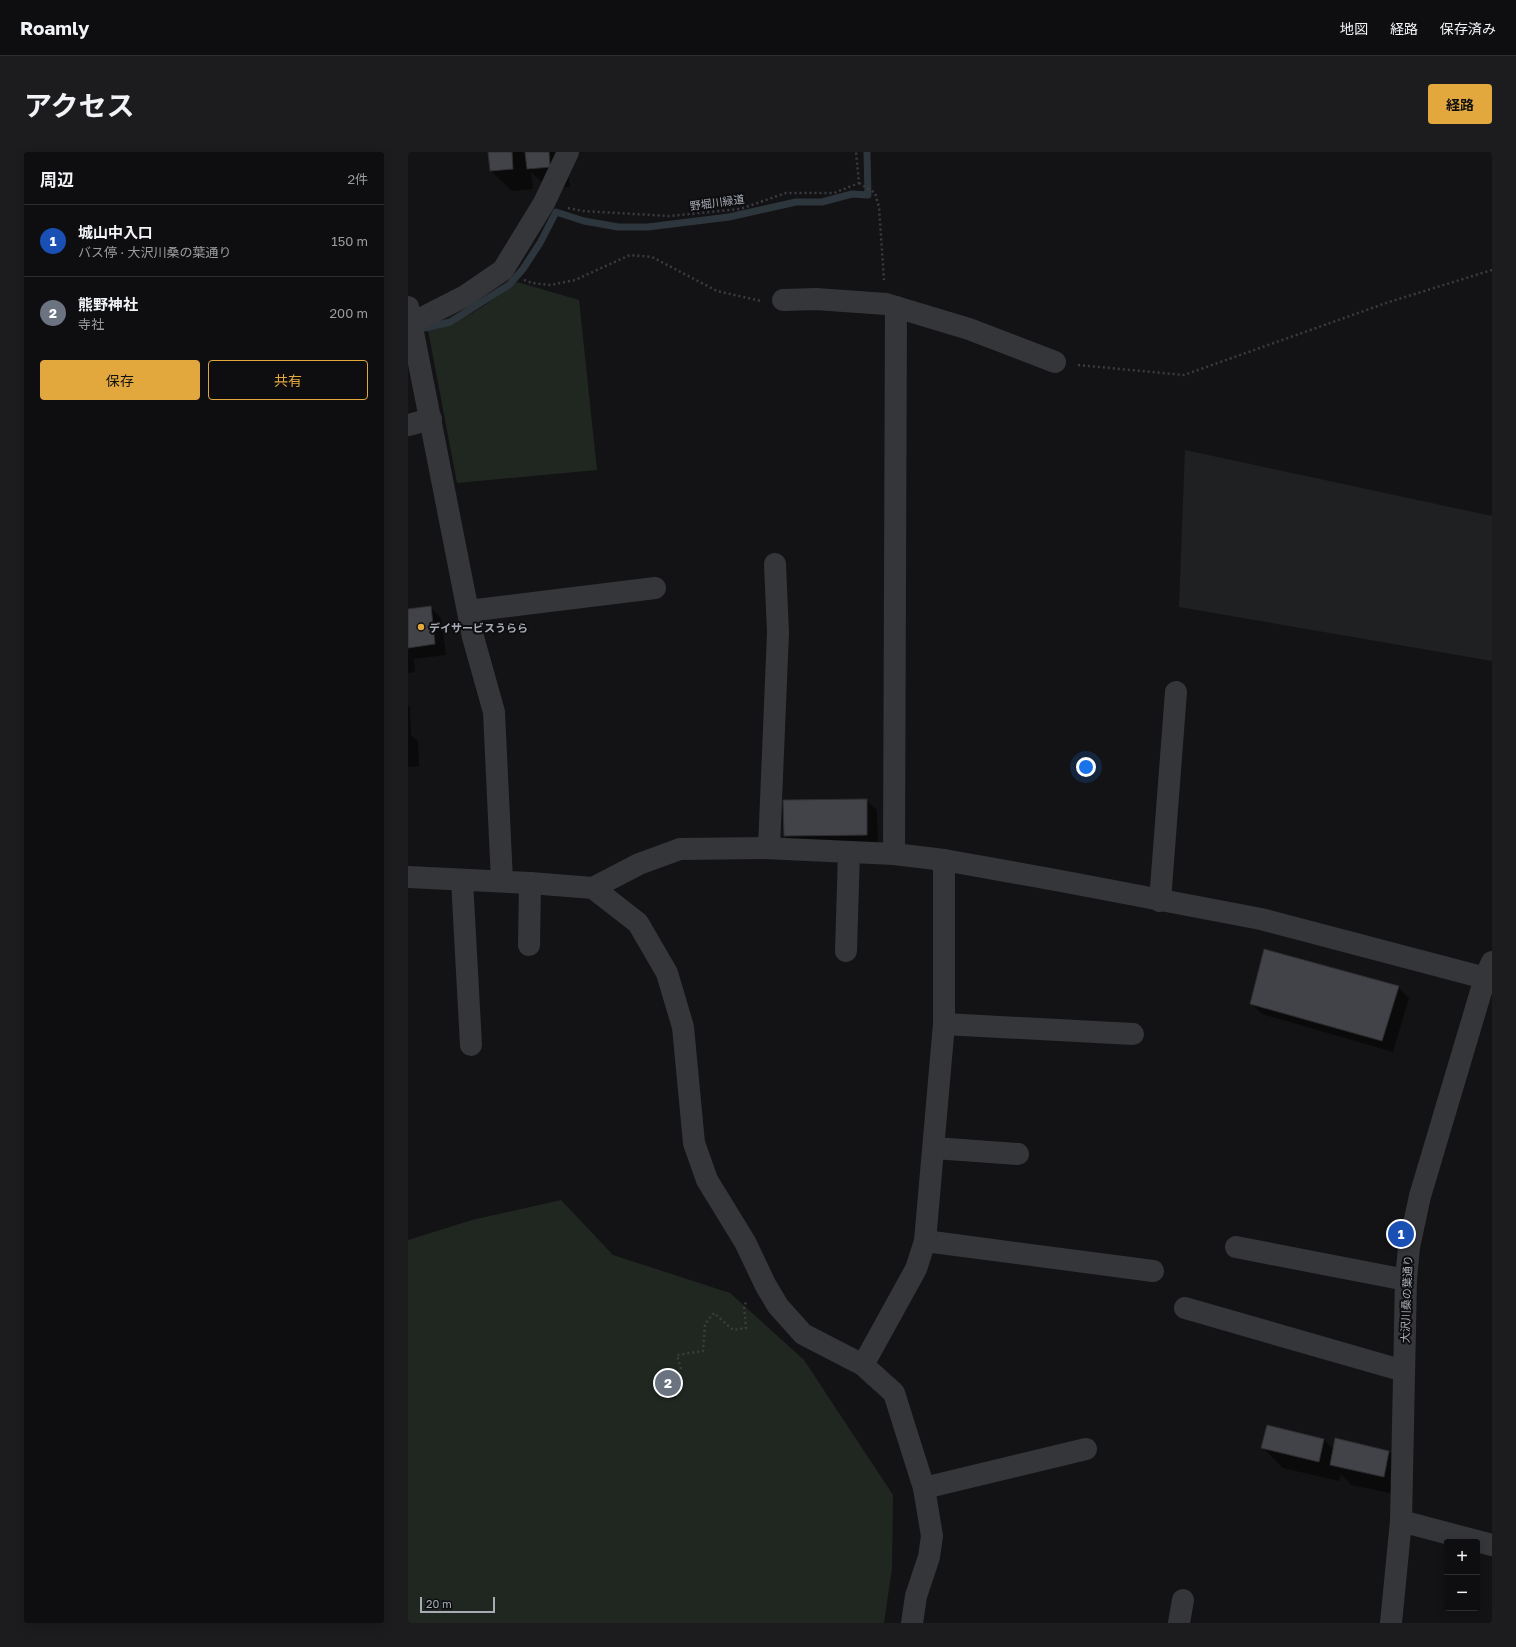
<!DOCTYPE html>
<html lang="ja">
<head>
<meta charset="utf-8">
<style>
	:root { --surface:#0e0e10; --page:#1c1c1e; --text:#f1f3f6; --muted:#9b9c9f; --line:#2e2e30; --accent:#e3a83d }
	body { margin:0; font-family:"Golos Text","Noto Sans JP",sans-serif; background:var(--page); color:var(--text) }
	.controls { position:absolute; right:12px; bottom:12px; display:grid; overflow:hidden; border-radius:4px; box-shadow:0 2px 10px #0003 }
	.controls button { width:36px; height:36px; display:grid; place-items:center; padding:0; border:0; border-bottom:1px solid var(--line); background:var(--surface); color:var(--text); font:20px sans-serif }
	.scale { position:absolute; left:12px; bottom:10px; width:75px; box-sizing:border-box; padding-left:4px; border:2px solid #a6abb4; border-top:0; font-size:11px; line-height:14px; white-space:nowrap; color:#a6abb4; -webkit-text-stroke:3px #0e0e10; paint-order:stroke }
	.you { position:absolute; left:678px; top:615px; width:14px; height:14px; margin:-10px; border:3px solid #fff; border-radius:50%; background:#1a73e8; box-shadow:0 0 0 6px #1a73e833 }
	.badge { display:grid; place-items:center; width:26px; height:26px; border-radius:50%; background:var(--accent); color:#fff; font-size:13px; font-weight:700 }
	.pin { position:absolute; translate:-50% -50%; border:2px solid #fff; box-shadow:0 1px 4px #0006 }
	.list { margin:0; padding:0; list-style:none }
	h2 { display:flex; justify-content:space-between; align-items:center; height:52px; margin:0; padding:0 16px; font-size:17px }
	h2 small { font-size:13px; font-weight:400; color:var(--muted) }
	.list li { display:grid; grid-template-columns:26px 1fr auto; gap:12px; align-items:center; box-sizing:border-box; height:72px; padding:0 16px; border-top:1px solid var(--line) }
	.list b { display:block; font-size:15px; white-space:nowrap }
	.list p { margin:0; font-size:13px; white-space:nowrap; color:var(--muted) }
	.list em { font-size:13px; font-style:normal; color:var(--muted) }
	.actions { display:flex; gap:8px; padding:12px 16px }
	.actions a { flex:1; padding:9px 0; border:1px solid var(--accent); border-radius:4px; text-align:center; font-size:14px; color:var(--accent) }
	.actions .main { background:var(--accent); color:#111 }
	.map { position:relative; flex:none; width:1084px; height:1471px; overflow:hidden; border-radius:4px }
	header { display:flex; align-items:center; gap:24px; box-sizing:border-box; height:56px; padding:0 20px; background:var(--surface); border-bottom:1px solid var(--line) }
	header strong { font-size:19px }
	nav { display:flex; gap:22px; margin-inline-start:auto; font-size:14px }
	.intro { display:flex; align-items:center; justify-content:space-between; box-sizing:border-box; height:96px; padding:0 24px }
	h1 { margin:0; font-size:28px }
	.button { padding:10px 18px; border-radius:4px; background:var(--accent); color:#111; font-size:14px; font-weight:700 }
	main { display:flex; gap:24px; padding:0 24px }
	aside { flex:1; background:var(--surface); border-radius:4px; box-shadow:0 2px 10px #0003 }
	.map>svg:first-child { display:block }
</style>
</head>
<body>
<header>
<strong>Roamly</strong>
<nav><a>地図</a><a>経路</a><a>保存済み</a></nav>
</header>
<div class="intro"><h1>アクセス</h1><a class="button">経路</a></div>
<main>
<aside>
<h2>周辺<small>2件</small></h2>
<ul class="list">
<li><span class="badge" style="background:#1a4fb4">1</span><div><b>城山中入口</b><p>バス停 · 大沢川桑の葉通り</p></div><em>150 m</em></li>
<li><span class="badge" style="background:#6b7280">2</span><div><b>熊野神社</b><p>寺社</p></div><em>200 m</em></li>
</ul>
<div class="actions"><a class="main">保存</a><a>共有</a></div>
</aside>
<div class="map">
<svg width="1084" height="1471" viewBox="0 0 1084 1471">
	<rect width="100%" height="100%" fill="#131315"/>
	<path fill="#1f2022" d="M777,298L1084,364V509L771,455Z"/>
	<g fill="#202721">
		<path d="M109,130L171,148L189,318L49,331L20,178C58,169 79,152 109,130Z"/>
		<path d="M153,1048L205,1103L322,1141L396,1208L485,1343L484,1416L476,1471H0V1088L64,1068Z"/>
	</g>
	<g fill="#0007">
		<path d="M81,0H157L162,35L140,36L123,20L125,37L104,39L83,19Z"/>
		<path d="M22,455L33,466L38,503L6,507L7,520L0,521V458Z"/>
		<path d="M0,553L2,555L3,583L10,589L11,614L0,615Z"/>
		<path d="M458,648L469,658L470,693L388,695L377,684Z"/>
		<path d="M990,835L1001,846L985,900L854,862L843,851Z"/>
		<path d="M270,1227L274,1230L267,1246L249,1235Z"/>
		<path d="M860,1274L916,1288L926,1298L980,1299L1001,1320L996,1344L943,1333L933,1322L931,1329L875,1316L854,1295Z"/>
	</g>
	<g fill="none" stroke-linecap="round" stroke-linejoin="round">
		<path stroke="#2e363d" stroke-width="7" d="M17,176L42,170L101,133L115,117L132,91L148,60L176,69L210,75H240L321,65L388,50H414L444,42L460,43L459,0"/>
	</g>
	<g fill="#424348" stroke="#2e2e31">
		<path d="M80,0H104L105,17L82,19Z"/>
		<path d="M117,0H141L142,15L119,17Z"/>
		<path d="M23,454L27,492L0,496V457Z"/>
		<path d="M459,647V683L376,684L375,648Z"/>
		<path d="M856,797L991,834L974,889L842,852Z"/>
		<path d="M255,1219L271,1226L264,1243L248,1236Z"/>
		<path d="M859,1273L916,1287L911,1310L853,1296Z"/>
		<path d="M927,1286L981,1299L976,1325L922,1313Z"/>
	</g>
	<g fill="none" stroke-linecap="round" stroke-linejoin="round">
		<g stroke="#3b3c40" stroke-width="2.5" stroke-dasharray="2 3" stroke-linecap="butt">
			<path d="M451,31L467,41L471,55L476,128"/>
			<path d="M160,56L175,59L261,64L332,57L378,41H426L451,31L448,0"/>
			<path d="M116,128L124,131L143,133L167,128L222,103L244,105L309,139L353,149"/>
			<path d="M670,213L776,223L981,150L1084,118"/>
			<path d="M273,1217L269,1203L295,1199L297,1172L306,1161L325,1178L338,1176L336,1153L339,1150"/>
		</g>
		<g stroke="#35363a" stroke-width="22">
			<path d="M375,148L408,147L478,152L488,155L486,702"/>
			<path d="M0,155L65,485L86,560L94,729"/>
			<path d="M488,155L561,177L647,210"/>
			<path d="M4,171L57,144L95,118L136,51L160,0"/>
			<path d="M0,273L23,267"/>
			<path d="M60,459L247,436"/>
			<path d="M361,696L370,481L367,412"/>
			<path d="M0,725L122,731L185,736L230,771L259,821L275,875L286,991L299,1028L337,1090L358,1134L370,1154L395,1182L455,1213L486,1241L516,1336L524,1384L521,1405L508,1444L504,1471"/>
			<path d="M54,728L63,893"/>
			<path d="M185,736L231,712L272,697L356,696L486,702L536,708L653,729L853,767L1077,826"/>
			<path d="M752,749L768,540"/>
			<path d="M121,793L122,731"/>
			<path d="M438,799L441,700"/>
			<path d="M536,872L725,882"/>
			<path d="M526,996L610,1002"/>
			<path d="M517,1089L745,1119"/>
			<path d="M828,1095L998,1128"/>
			<path d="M777,1156L996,1219"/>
			<path d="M455,1213L508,1117L517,1089L536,872V708"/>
			<path d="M516,1336L678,1297"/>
			<path d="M993,1369L1084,1393"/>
			<path d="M771,1471L775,1448"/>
			<path d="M983,1471L993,1369L998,1128L1001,1095L1012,1044L1077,826L1084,810"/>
		</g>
	</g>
	<circle fill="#e3a83d" stroke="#0e0e10" stroke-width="1.5" cx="13" cy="475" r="4"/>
	<g text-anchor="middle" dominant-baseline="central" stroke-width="4" stroke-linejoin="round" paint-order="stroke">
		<g font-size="11" fill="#a6abb4" stroke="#0e0e10">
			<text transform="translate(309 50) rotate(-8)">野堀川緑道</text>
			<text transform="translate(998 1147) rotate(-88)">大沢川桑の葉通り</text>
		</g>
		<g font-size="11" font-weight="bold" fill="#a6abb4" stroke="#0e0e10" text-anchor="start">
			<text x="21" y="475">デイサービスうらら</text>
		</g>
	</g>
</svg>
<div class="controls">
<button>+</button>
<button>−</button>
</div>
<div class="scale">20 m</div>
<div class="you"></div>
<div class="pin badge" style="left:993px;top:1082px;background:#1a4fb4">1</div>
<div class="pin badge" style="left:260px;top:1231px;background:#6b7280">2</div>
</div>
</main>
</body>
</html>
